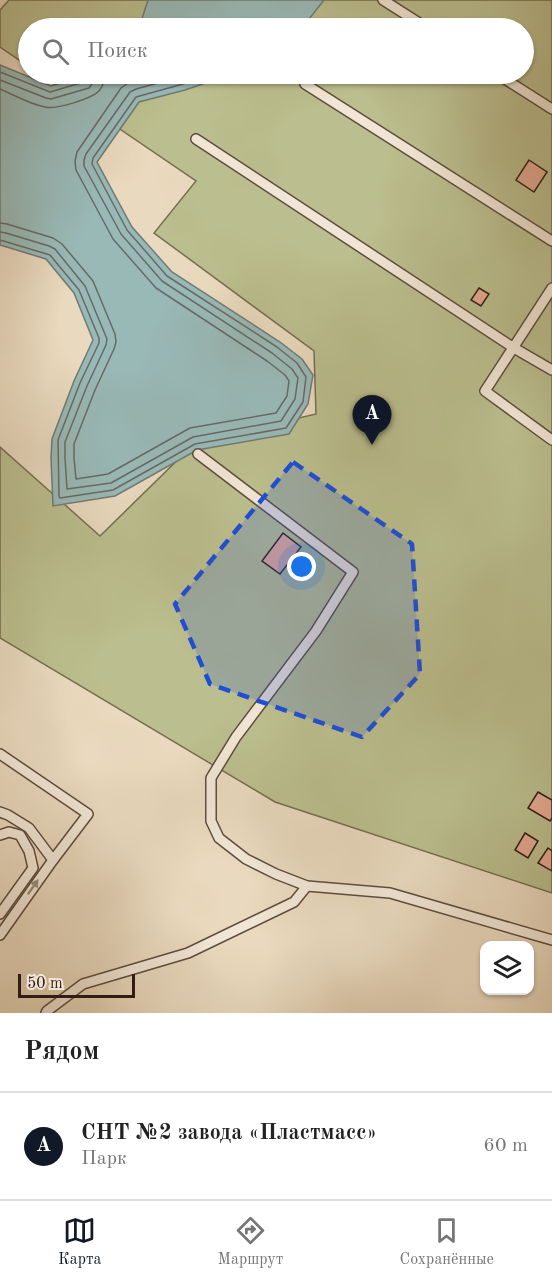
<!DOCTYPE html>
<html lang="ru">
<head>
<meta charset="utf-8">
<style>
	:root { --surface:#fff; --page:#f6f6f6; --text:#222; --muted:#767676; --line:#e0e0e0; --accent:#111827 }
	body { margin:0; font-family:"Old Standard TT",serif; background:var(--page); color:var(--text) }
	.controls { position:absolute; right:18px; bottom:18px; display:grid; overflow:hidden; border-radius:12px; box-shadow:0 2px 4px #0004 }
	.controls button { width:54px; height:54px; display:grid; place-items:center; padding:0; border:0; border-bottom:2px solid var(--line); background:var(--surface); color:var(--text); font:30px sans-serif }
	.scale { position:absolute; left:18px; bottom:15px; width:117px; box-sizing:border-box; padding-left:6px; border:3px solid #311d14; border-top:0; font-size:16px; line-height:21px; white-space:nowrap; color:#311d14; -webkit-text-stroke:4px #f1e6d5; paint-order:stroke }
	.you { position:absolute; left:302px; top:567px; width:21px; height:21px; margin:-15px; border:4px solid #fff; border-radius:50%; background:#1a73e8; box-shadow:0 0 0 9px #1a73e833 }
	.badge { display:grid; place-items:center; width:39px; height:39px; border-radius:50%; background:var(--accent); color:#fff; font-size:20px; font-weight:700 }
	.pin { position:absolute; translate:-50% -50px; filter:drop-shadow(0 2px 3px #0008) }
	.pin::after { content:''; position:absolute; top:32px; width:21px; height:18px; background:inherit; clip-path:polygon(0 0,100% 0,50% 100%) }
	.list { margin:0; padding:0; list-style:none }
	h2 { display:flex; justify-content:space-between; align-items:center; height:78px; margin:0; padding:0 24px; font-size:26px }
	h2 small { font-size:20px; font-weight:400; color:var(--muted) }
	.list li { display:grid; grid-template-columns:39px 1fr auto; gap:18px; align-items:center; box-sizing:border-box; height:108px; padding:0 24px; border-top:2px solid var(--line) }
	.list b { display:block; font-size:22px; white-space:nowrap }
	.list p { margin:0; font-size:20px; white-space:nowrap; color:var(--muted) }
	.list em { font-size:20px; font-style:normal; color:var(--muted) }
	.icon { flex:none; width:33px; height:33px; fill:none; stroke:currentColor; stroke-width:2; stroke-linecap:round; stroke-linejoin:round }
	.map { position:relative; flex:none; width:552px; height:1013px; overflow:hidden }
	.search { position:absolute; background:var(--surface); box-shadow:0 2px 4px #0004; left:18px; right:18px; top:18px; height:66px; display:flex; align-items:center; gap:15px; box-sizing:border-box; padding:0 21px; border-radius:33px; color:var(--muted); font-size:22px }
	.sheet { height:186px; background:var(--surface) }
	nav { display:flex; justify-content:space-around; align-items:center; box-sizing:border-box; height:84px; border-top:2px solid var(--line); background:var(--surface); font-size:16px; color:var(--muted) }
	nav a { display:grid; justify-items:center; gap:3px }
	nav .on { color:var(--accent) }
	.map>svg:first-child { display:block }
</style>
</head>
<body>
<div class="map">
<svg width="552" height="1013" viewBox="0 0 552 1013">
	<rect width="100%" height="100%" fill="#e9d9be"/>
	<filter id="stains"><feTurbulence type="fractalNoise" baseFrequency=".00333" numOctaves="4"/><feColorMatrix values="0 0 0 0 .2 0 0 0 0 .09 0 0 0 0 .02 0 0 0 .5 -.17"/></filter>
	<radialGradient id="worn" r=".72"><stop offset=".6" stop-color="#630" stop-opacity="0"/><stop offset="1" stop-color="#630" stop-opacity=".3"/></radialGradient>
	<path fill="#bbbe8e" stroke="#766e51" stroke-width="1.5" d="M9,0H552V893L275,802L0,638V447L100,536L196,442L316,414L314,351L154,233L196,181L39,74H524V28H28V66L0,47V10Z"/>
	<g fill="#99b9b7" stroke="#6f7b76" stroke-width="1.5">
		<path d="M148,0H324L302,28H139Z"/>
		<path d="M0,65L51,86L91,74H232L185,90L139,102L97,162L132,227L172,272L280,342L302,359L313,375L308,404L289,434L197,450L115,496L53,506L51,458L52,439L74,381L93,340L74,293L46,259L0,245Z"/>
	</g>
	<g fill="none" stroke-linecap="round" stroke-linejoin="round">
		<g stroke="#656b66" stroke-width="1.5">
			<path d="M0,72L50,92L84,82L88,78V74"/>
			<path d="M0,80L46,98L51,99L89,88L94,81L96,74"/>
			<path d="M0,89C14,95 29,104 45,107C55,110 91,99 99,91C103,86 105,80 105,74"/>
			<path d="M0,223L7,224L53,238L62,244L93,281L115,334L116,342L114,349L95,390L74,444V458L76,479L108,474L190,428L276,413L287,396L289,381L285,375L267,361L156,288L113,239L76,170L75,161L77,152L121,88L131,81L158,74"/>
			<path d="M0,232L6,233L49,246L55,249L85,286L107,339L106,345L87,386L65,442V458L67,489L111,483L193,437L281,421L295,399L298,378L292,369L272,353L162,281L121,234L84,166V160L86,154L130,92L136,89L191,74"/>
			<path d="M0,240L50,255L79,290L99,338V343L80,383L58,440L59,496L60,498L113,490L195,444L286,428L303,402L306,377L297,363L277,347L167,276L127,230L92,164L93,158L136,97L183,84L213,74"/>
		</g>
	</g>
	<g fill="#e5aa94" stroke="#311d14" stroke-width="1.5">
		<path d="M529,160L547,172L534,192L516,180Z"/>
		<path d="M479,288L489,294L481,306L471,300Z"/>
		<path d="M283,533L301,547L280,574L262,561Z"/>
		<path d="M538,792L552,800V818L550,821L528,808Z"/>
		<path d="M525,833L538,841L528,858L515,850Z"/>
		<path d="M548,848L552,851V871L538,863Z"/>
	</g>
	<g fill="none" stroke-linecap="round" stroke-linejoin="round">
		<g stroke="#5f4c3e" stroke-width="12">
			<g id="lane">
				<path d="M383,0L427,28"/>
				<path d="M497,74L552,109"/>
				<path d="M305,84L552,241"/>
				<path d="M196,139L514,348L552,370"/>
				<path d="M552,288L485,391L552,440"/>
				<path d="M198,454L353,572L316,631L236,737L211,778V821L219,838L246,859L276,874L307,886L390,893L552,940"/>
				<path d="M0,754L88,814L53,860"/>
				<path d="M0,812L8,815L29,828L53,860L0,935"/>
				<path d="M0,835L9,832L20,835L29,851L33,868L0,914"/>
				<path d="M46,1013L47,1011L83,984L188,953L294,902L307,886"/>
			</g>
		</g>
		<use href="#lane" stroke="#f1e6d5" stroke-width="9"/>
	</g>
	<defs><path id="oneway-solid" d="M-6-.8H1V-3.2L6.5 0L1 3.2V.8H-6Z" transform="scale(1.5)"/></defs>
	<use fill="#9b8c7e" href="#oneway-solid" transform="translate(33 887) rotate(-55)"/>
	<path fill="#1d4ed8" fill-opacity="0.2" stroke="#1d4ed8" stroke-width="4.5" stroke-dasharray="12 8" stroke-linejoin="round" d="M293,462L412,544L420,674L362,737L210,684L175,604Z"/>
	<rect width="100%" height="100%" filter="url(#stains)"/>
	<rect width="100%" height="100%" fill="url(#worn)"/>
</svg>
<div class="controls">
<button><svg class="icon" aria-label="layers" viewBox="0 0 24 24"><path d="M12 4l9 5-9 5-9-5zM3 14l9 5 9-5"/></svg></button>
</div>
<div class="scale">50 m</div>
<div class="you"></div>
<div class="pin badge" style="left:372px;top:445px">A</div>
<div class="search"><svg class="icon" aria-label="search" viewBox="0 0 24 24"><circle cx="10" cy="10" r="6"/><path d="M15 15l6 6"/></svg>Поиск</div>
</div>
<section class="sheet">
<h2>Рядом<small></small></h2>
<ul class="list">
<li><span class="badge">A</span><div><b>СНТ №2 завода «Пластмасс»</b><p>Парк</p></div><em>60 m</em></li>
</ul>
</section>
<nav>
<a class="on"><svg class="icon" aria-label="map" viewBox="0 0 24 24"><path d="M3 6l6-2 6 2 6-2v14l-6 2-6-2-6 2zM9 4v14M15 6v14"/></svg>Карта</a>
<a><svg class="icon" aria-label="directions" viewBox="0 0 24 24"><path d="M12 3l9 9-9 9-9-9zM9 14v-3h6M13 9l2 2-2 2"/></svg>Маршрут</a>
<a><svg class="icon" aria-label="saved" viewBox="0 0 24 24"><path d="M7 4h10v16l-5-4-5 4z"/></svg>Сохранённые</a>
</nav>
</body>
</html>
